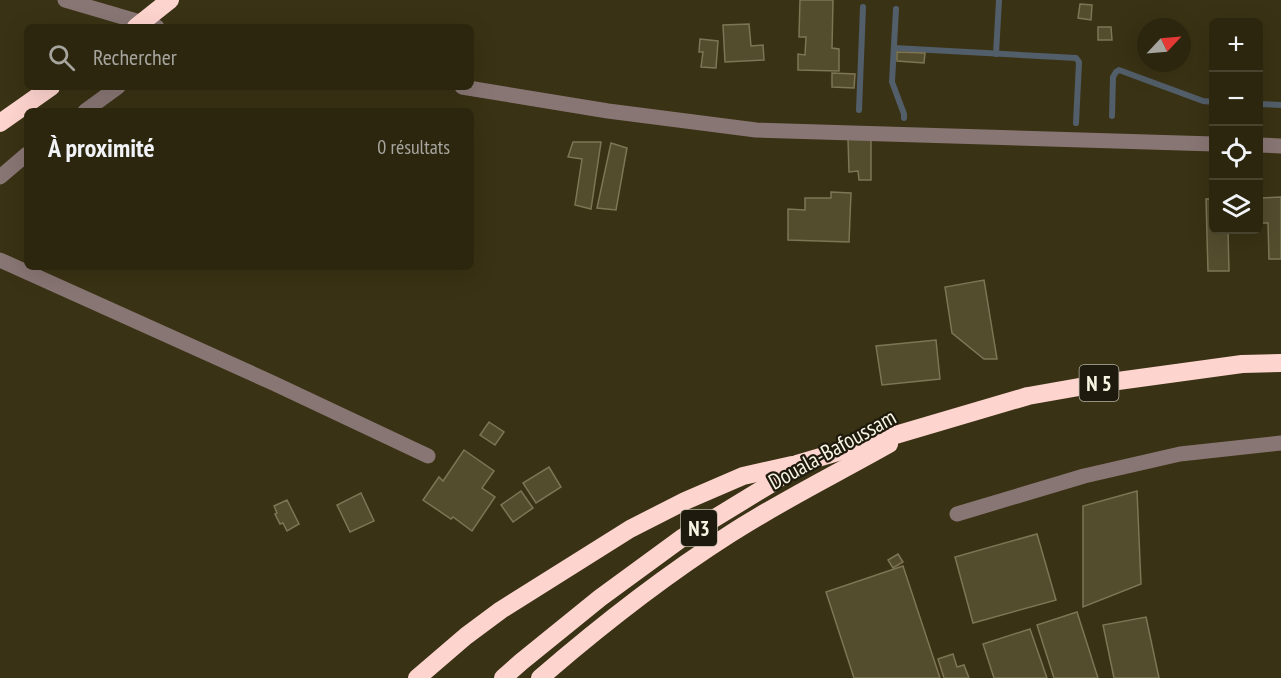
<!DOCTYPE html>
<html lang="fr">
<head>
<meta charset="utf-8">
<style>
	:root { --surface:#2c260f; --page:#342e18; --text:#f1f3f6; --muted:#a6a59e; --line:#48432f }
	body { margin:0; font-family:"PT Sans Narrow",sans-serif; background:var(--page); color:var(--text) }
	.controls { position:absolute; right:18px; top:18px; display:grid; overflow:hidden; border-radius:9px; box-shadow:0 6px 24px #0002 }
	.controls button { width:54px; height:54px; display:grid; place-items:center; padding:0; border:0; border-bottom:2px solid var(--line); background:var(--surface); color:var(--text); font:30px sans-serif }
	.compass { position:absolute; left:1137px; top:18px; width:54px; height:54px; border-radius:50%; background:var(--surface); box-shadow:0 6px 24px #0002; rotate:64deg }
	.list { margin:0; padding:0; list-style:none }
	h2 { display:flex; justify-content:space-between; align-items:center; height:78px; margin:0; padding:0 24px; font-size:26px }
	h2 small { font-size:20px; font-weight:400; color:var(--muted) }
	.icon { flex:none; width:33px; height:33px; fill:none; stroke:currentColor; stroke-width:2; stroke-linecap:round; stroke-linejoin:round }
	.map { position:relative; flex:none; width:1281px; height:678px; overflow:hidden }
	.search { position:absolute; background:var(--surface); box-shadow:0 6px 24px #0002; left:24px; top:24px; width:450px; height:66px; display:flex; align-items:center; gap:15px; box-sizing:border-box; padding:0 21px; border-radius:9px; color:var(--muted); font-size:22px }
	.panel { position:absolute; background:var(--surface); box-shadow:0 6px 24px #0002; left:24px; top:108px; width:450px; height:162px; border-radius:9px }
	.map>svg:first-child { display:block }
</style>
</head>
<body>
<div class="map">
<svg width="1281" height="678" viewBox="0 0 1281 678">
	<rect width="100%" height="100%" fill="#3a3214"/>
	<g fill="none" stroke-linecap="round" stroke-linejoin="round">
		<g stroke="#525e69" stroke-width="6">
			<path d="M896,9L892,82L904,114V118"/>
			<path d="M894,48L1076,58L1079,62L1076,123"/>
			<path d="M996,54L999,0"/>
			<path d="M1258,104L1281,105"/>
			<path d="M859,110L863,7"/>
			<path d="M1112,116L1113,77L1116,72L1119,70L1203,101L1214,102"/>
		</g>
	</g>
	<g fill="#534c2d" stroke="#7d7554" stroke-width="1.5">
		<path d="M800,0H833L832,48L839,49V71L798,70V54L805,55L806,37H799Z"/>
		<path d="M1080,4L1092,5L1091,20L1078,18Z"/>
		<path d="M749,24L751,46L763,45L764,60L725,62L723,25Z"/>
		<path d="M1098,27H1111L1112,40H1098Z"/>
		<path d="M700,39L718,41L716,68L701,67L703,52H699Z"/>
		<path d="M897,52L925,53L924,63L897,61Z"/>
		<path d="M832,73L855,74L854,88L832,87Z"/>
		<path d="M871,138V180H859L858,171L849,172L848,139Z"/>
		<path d="M573,142H601L591,209L575,205L582,159L568,157Z"/>
		<path d="M611,143L627,148L616,210L597,208Z"/>
		<path d="M831,192L851,193L849,242L788,240V209L805,210V198H831Z"/>
		<path d="M1281,197V259H1269L1268,223H1258V198Z"/>
		<path d="M1206,199H1214V230H1228L1229,271H1208Z"/>
		<path d="M984,280L997,359H984L952,333L945,287Z"/>
		<path d="M936,340L940,379L882,385L876,346Z"/>
		<path d="M489,422L504,432L495,445L480,435Z"/>
		<path d="M464,450L494,471L482,488L495,497L472,531L453,517L451,519L423,500L439,477L443,481Z"/>
		<path d="M549,467L561,487L536,503L523,483Z"/>
		<path d="M521,491L533,508L513,522L501,505Z"/>
		<path d="M1137,491L1141,584L1083,607V506Z"/>
		<path d="M361,493L374,521L350,532L337,505Z"/>
		<path d="M287,500L299,524L287,531L283,523L280,524L275,514L277,513L274,506Z"/>
		<path d="M1037,534L1056,600L973,623L955,557Z"/>
		<path d="M898,554L903,562L893,568L888,560Z"/>
		<path d="M903,566L940,678H854L826,592Z"/>
		<path d="M1077,612L1098,678H1054L1037,625Z"/>
		<path d="M1146,617L1159,678H1114L1103,625Z"/>
		<path d="M1030,629L1047,678H994L983,644Z"/>
		<path d="M953,654L957,667L964,665L969,678H944L938,659Z"/>
	</g>
	<g fill="none" stroke-linecap="round" stroke-linejoin="round">
		<g stroke="#887674" stroke-width="15">
			<path d="M65,0L157,27"/>
			<path d="M462,87L608,111L756,130L1214,144"/>
			<path d="M85,111L118,87"/>
			<path d="M1258,145L1281,146"/>
			<path d="M0,177L27,154"/>
			<path d="M0,260L273,383L428,456"/>
			<path d="M957,514L1084,476L1180,454L1281,443"/>
		</g>
		<g stroke="#fed4cf" stroke-width="18">
			<path d="M136,27L170,0"/>
			<path d="M0,123L51,87"/>
			<path d="M417,678L466,636L501,610L630,529L685,501L743,476L792,465"/>
			<path d="M503,678L521,662L600,598L682,538L774,482L797,464L1028,396L1096,384L1242,364L1281,363"/>
			<path d="M540,678C599,627 664,576 730,534C781,501 836,474 889,444"/>
		</g>
	</g>
	<g text-anchor="middle" dominant-baseline="central" stroke-width="4.5" stroke-linejoin="round" paint-order="stroke">
		<g fill="#1e1a0d" stroke="#b7b3a3" stroke-width="1.5">
			<rect x="1079.5" y="365" width="39" height="36" rx="4.5"/>
			<rect x="681" y="510" width="36" height="36" rx="4.5"/>
		</g>
		<g font-size="21" font-weight="bold" fill="#f9f5e3">
			<text x="1099" y="383">N 5</text>
			<text x="699" y="528">N3</text>
		</g>
		<g font-size="22" fill="#f9f5e3" stroke="#1e1a0d">
			<text transform="translate(832 449) rotate(-29)">Douala-Bafoussam</text>
		</g>
	</g>
</svg>
<div class="controls">
<button>+</button>
<button>−</button>
<button><svg class="icon" aria-label="locate" viewBox="0 0 24 24"><circle cx="12" cy="12" r="6"/><path d="M12 2v4M12 18v4M2 12h4M18 12h4"/></svg></button>
<button><svg class="icon" aria-label="layers" viewBox="0 0 24 24"><path d="M12 4l9 5-9 5-9-5zM3 14l9 5 9-5"/></svg></button>
</div>
<svg class="compass" viewBox="-18 -18 36 36"><path d="M0-13l5 13h-10z" fill="#e53935"/><path d="M0 13l5-13h-10z" fill="#a6a59e"/></svg>
<div class="search"><svg class="icon" aria-label="search" viewBox="0 0 24 24"><circle cx="10" cy="10" r="6"/><path d="M15 15l6 6"/></svg>Rechercher</div>
<section class="panel">
<h2>À proximité<small>0 résultats</small></h2>
<ul class="list">
</ul>
</section>
</div>
</body>
</html>
